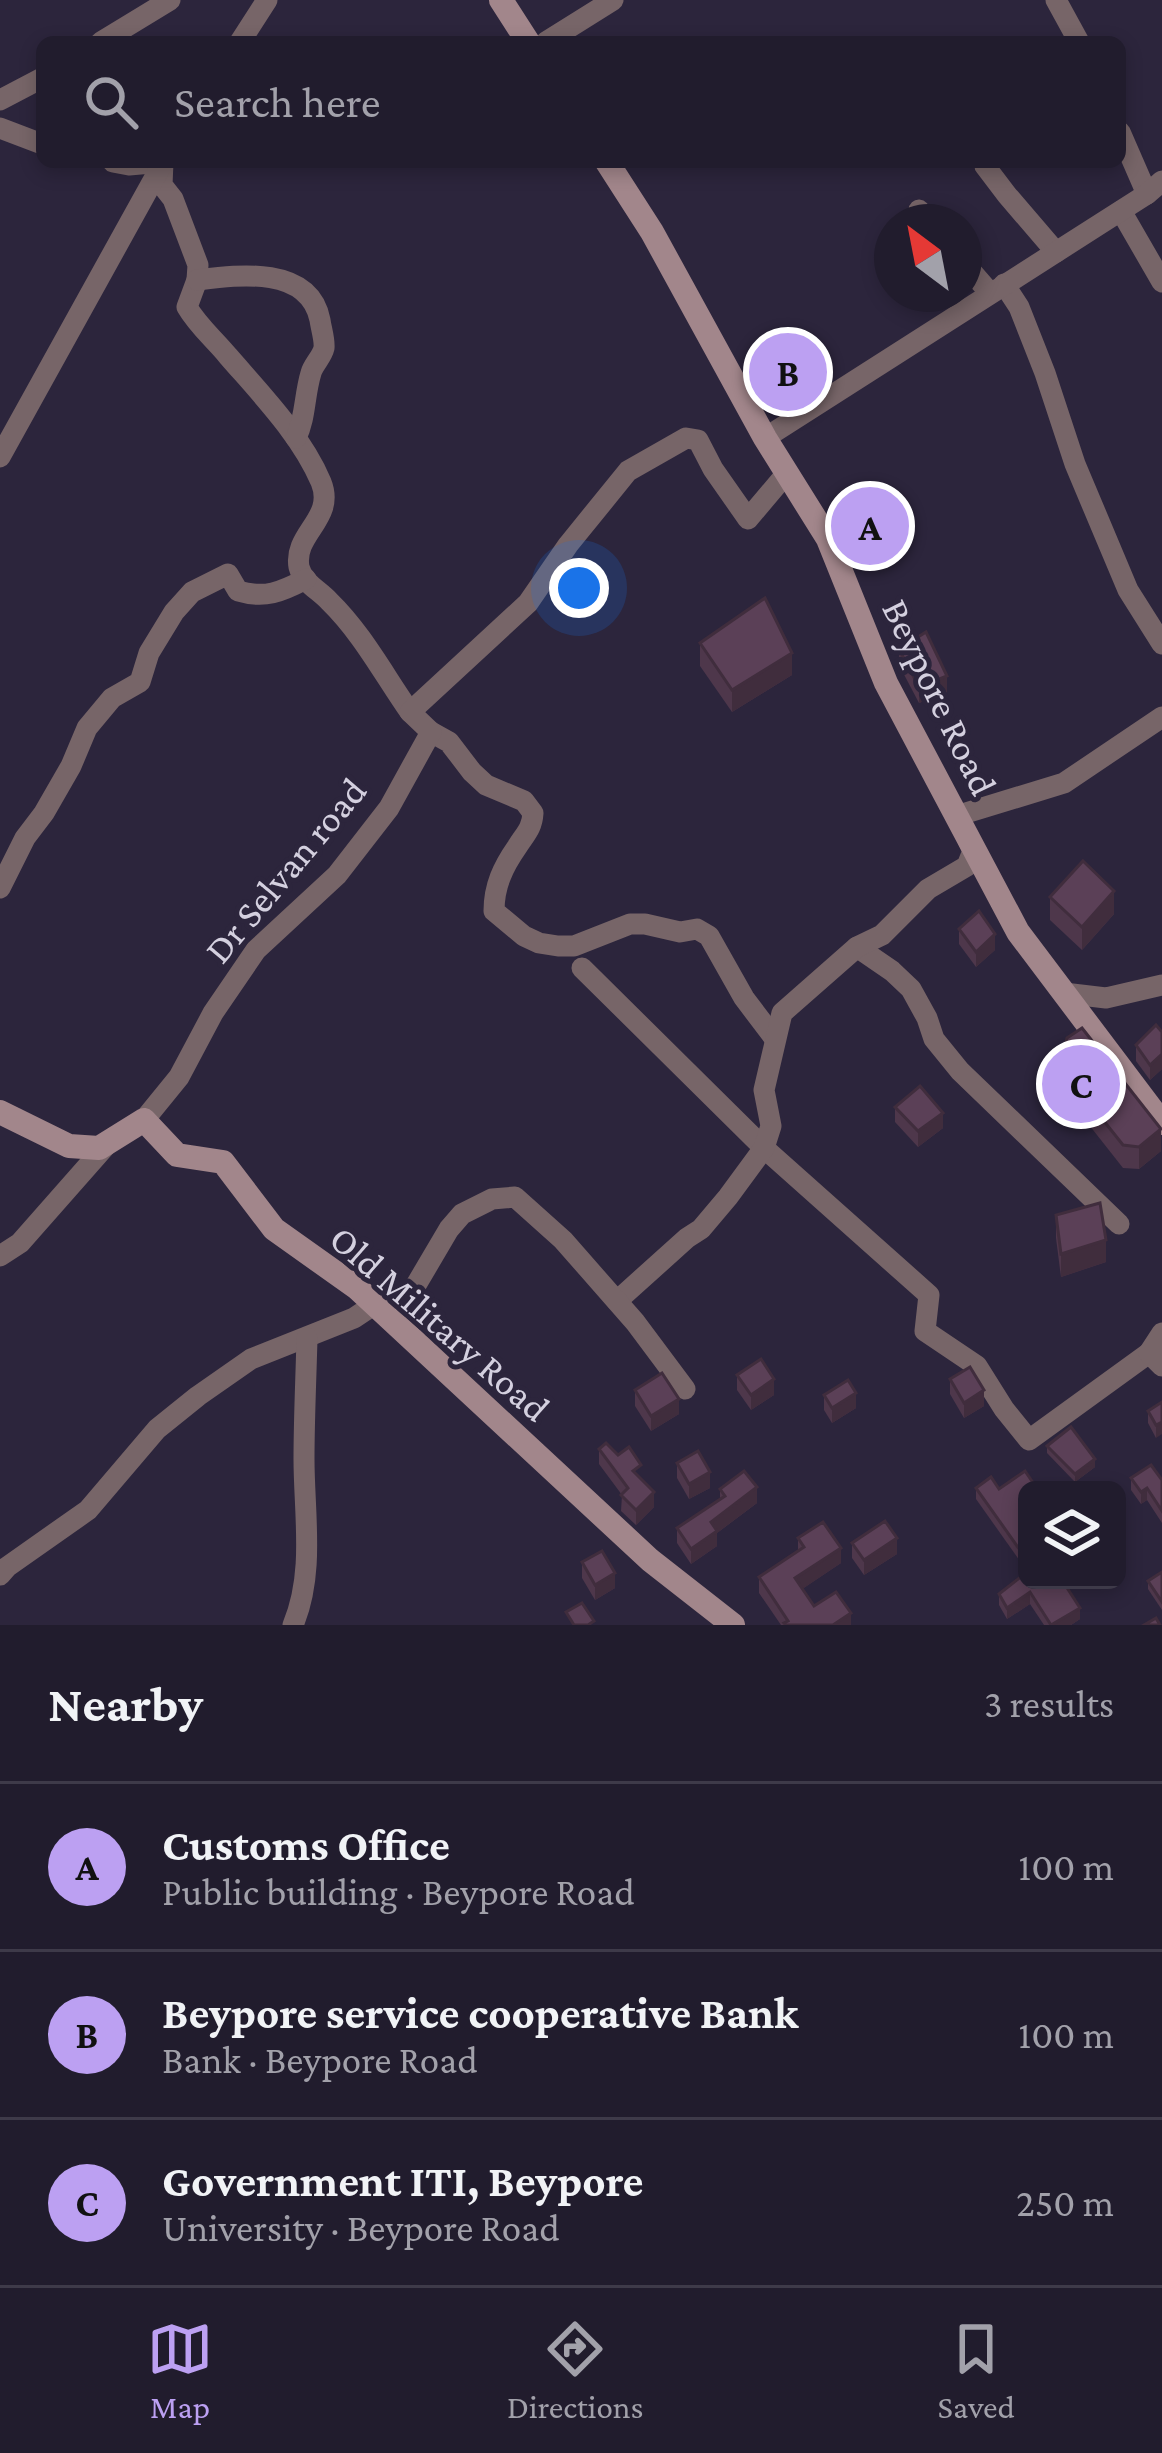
<!DOCTYPE html>
<html lang="en">
<head>
<meta charset="utf-8">
<style>
	:root { --surface:#211c2d; --page:#2d2939; --text:#f1f3f6; --muted:#a2a1aa; --line:#3e3a49; --accent:#bca0f2 }
	body { margin:0; font-family:"Crimson Pro",serif; background:var(--page); color:var(--text) }
	.controls { position:absolute; right:36px; bottom:36px; display:grid; overflow:hidden; border-radius:18px; box-shadow:0 6px 18px #0003 }
	.controls button { width:108px; height:108px; display:grid; place-items:center; padding:0; border:0; border-bottom:3px solid var(--line); background:var(--surface); color:var(--text); font:60px sans-serif }
	.compass { position:absolute; left:874px; top:204px; width:108px; height:108px; border-radius:50%; background:var(--surface); box-shadow:0 6px 18px #0003; rotate:328deg }
	.you { position:absolute; left:579px; top:588px; width:42px; height:42px; margin:-30px; border:9px solid #fff; border-radius:50%; background:#1a73e8; box-shadow:0 0 0 18px #1a73e833 }
	.badge { display:grid; place-items:center; width:78px; height:78px; border-radius:50%; background:var(--accent); color:#111; font-size:39px; font-weight:700 }
	.pin { position:absolute; translate:-50% -50%; border:6px solid #fff; box-shadow:0 3px 12px #0006 }
	.list { margin:0; padding:0; list-style:none }
	h2 { display:flex; justify-content:space-between; align-items:center; height:156px; margin:0; padding:0 48px; font-size:51px }
	h2 small { font-size:39px; font-weight:400; color:var(--muted) }
	.list li { display:grid; grid-template-columns:78px 1fr auto; gap:36px; align-items:center; box-sizing:border-box; height:168px; padding:0 48px; border-top:3px solid var(--line) }
	.list b { display:block; font-size:45px; white-space:nowrap }
	.list p { margin:0; font-size:39px; white-space:nowrap; color:var(--muted) }
	.list em { font-size:39px; font-style:normal; color:var(--muted) }
	.icon { flex:none; width:66px; height:66px; fill:none; stroke:currentColor; stroke-width:2; stroke-linecap:round; stroke-linejoin:round }
	.map { position:relative; flex:none; width:1162px; height:1625px; overflow:hidden }
	.search { position:absolute; background:var(--surface); box-shadow:0 6px 18px #0003; left:36px; right:36px; top:36px; height:132px; display:flex; align-items:center; gap:30px; box-sizing:border-box; padding:0 42px; border-radius:18px; color:var(--muted); font-size:45px }
	.sheet { height:660px; background:var(--surface) }
	nav { display:flex; justify-content:space-around; align-items:center; box-sizing:border-box; height:168px; border-top:3px solid var(--line); background:var(--surface); font-size:33px; color:var(--muted) }
	nav a { display:grid; justify-items:center; gap:6px }
	nav .on { color:var(--accent) }
	.map>svg:first-child { display:block }
</style>
</head>
<body>
<div class="map">
<svg width="1162" height="1625" viewBox="0 0 1162 1625">
	<rect width="100%" height="100%" fill="#2c253c"/>
	<g fill="none" stroke-linecap="round" stroke-linejoin="round">
		<g stroke="#776568" stroke-width="21">
			<path d="M1056,0L1079,42"/>
			<path d="M101,42L170,0"/>
			<path d="M240,42L267,0"/>
			<path d="M546,42L613,0"/>
			<path d="M0,100L42,78"/>
			<path d="M0,128L42,144"/>
			<path d="M1120,132L1147,194"/>
			<path d="M113,162L129,165L163,162"/>
			<path d="M163,162L162,185L173,199L198,265L197,280L187,307C198,326 214,339 228,356C261,394 301,435 321,482C336,519 293,533 299,567C303,583 319,590 329,601C362,633 384,675 410,712"/>
			<path d="M985,166L1007,195L1056,252"/>
			<path d="M919,210L930,222"/>
			<path d="M1121,211L1162,282"/>
			<path d="M964,263L990,293"/>
			<path d="M197,280C237,275 309,265 320,320C321,328 325,340 324,348C322,357 313,365 311,373C304,396 306,417 296,438"/>
			<path d="M1004,284L1019,307L1045,373L1075,464L1128,590L1162,644"/>
			<path d="M765,438L1147,194L1162,181"/>
			<path d="M0,457L160,168"/>
			<path d="M431,732L449,742L472,772L486,785L524,801L533,813C532,829 525,834 517,847C503,867 494,886 494,911L524,936L539,943L558,946H574L630,924H645L680,932L697,929L709,936L744,998L775,1039"/>
			<path d="M956,816L1064,783L1162,717"/>
			<path d="M0,888L25,838L44,813L71,766L87,728L112,698L140,682L149,653L174,612L192,592L228,574L238,591C265,599 281,592 306,579"/>
			<path d="M857,947L892,971L911,989L927,1018L934,1039L960,1071L1119,1224"/>
			<path d="M582,968L764,1148L929,1295L925,1331L977,1366L1004,1409L1029,1440L1149,1353"/>
			<path d="M1064,993L1106,998L1162,985"/>
			<path d="M144,1120L179,1077L213,1013L256,950L337,875L389,808L431,732L410,712L528,603L568,545L628,471L686,438L698,440L713,469L748,519L786,474"/>
			<path d="M0,1256L20,1243L109,1142"/>
			<path d="M617,1301L687,1238L701,1229L728,1197L764,1148L771,1126L764,1090L782,1013L857,947L882,935L928,889L967,866L973,851L968,840"/>
			<path d="M391,1319L406,1302L449,1229L462,1214L492,1199L515,1197L563,1240L635,1322L685,1389"/>
			<path d="M1162,1333L1149,1353L1162,1366"/>
			<path d="M0,1575L7,1567L88,1510L157,1429L198,1396L251,1359L354,1318L375,1304"/>
			<path d="M293,1625C315,1573 304,1514 304,1459C304,1419 306,1378 307,1338"/>
		</g>
		<g stroke="#a2868b" stroke-width="24">
			<path d="M501,0L528,42"/>
			<path d="M607,162L652,232L765,438L828,539L886,683L1018,932L1162,1123"/>
			<path d="M0,1112L69,1146L99,1148L144,1120L177,1155L223,1162L274,1229L357,1288L650,1560L733,1625"/>
		</g>
	</g>
	<g fill="#4e374b">
		<path d="M700,643L792,675L732,712L700,666Z"/>
		<path d="M899,649L947,692L919,703L899,665Z"/>
		<path d="M1050,897L1114,914L1082,950L1050,920Z"/>
		<path d="M959,929L995,950L976,967L959,944Z"/>
		<path d="M1162,1032V1069L1150,1080L1136,1061V1045Z"/>
		<path d="M1060,1066L1120,1077L1161,1151L1139,1169L1123,1168L1060,1088Z"/>
		<path d="M895,1107L943,1128L918,1147L895,1122Z"/>
		<path d="M1056,1215L1106,1262L1061,1277L1056,1238Z"/>
		<path d="M737,1375L774,1395L751,1410L737,1390Z"/>
		<path d="M950,1379L984,1406L964,1418L950,1394Z"/>
		<path d="M635,1390L679,1414L651,1431L635,1406Z"/>
		<path d="M824,1395L856,1408L832,1423L824,1410Z"/>
		<path d="M1162,1402L1156,1438L1148,1423V1411Z"/>
		<path d="M1047,1446L1095,1467L1075,1482L1047,1453Z"/>
		<path d="M599,1449L641,1479L654,1507L636,1525L621,1511L622,1495L599,1464Z"/>
		<path d="M677,1463L710,1488L689,1499L677,1478Z"/>
		<path d="M1131,1478L1162,1480V1523L1147,1500L1141,1504L1131,1490Z"/>
		<path d="M976,1488L1027,1490V1571L976,1499Z"/>
		<path d="M720,1489L757,1503L717,1533V1546L691,1564L677,1543V1528L720,1499Z"/>
		<path d="M798,1538L841,1563L802,1589L814,1606L851,1625H781L759,1593V1577L798,1551Z"/>
		<path d="M852,1543L897,1554L864,1575L852,1558Z"/>
		<path d="M582,1562L615,1588L595,1600L582,1578Z"/>
		<path d="M1027,1572L1080,1619L1071,1625H1044L1030,1604L1007,1619L999,1605V1594Z"/>
		<path d="M1162,1572V1610L1148,1589V1581Z"/>
	</g>
	<g fill="#402d3d">
		<path d="M792,653V675L732,712V690Z"/>
		<path d="M947,676V692L919,703V687Z"/>
		<path d="M1114,891V914L1082,950V927Z"/>
		<path d="M995,934V950L976,967V952Z"/>
		<path d="M1162,1054V1069L1150,1080V1065Z"/>
		<path d="M943,1113V1128L918,1147V1131Z"/>
		<path d="M1161,1129V1151L1139,1169V1147Z"/>
		<path d="M1106,1240V1262L1061,1277V1254Z"/>
		<path d="M774,1379V1395L751,1410V1395Z"/>
		<path d="M984,1390V1406L964,1418V1403Z"/>
		<path d="M856,1393V1408L832,1423V1408Z"/>
		<path d="M679,1399V1414L651,1431V1416Z"/>
		<path d="M1162,1422V1434L1156,1438V1425Z"/>
		<path d="M1095,1459V1467L1075,1482V1474Z"/>
		<path d="M710,1472V1488L689,1499V1484Z"/>
		<path d="M757,1487V1503L717,1533V1546L691,1564V1549L711,1522Z"/>
		<path d="M1147,1488V1500L1141,1504V1492Z"/>
		<path d="M654,1492V1507L636,1525V1510Z"/>
		<path d="M897,1538V1554L864,1575V1560Z"/>
		<path d="M841,1548V1563L795,1594V1578Z"/>
		<path d="M615,1573V1588L595,1600V1585Z"/>
		<path d="M1030,1592V1604L1007,1619V1608Z"/>
		<path d="M1080,1608V1619L1071,1625H1053Z"/>
		<path d="M851,1613V1625H833Z"/>
	</g>
	<g fill="#5b4057" stroke="#402d3d" stroke-width="3">
		<path d="M765,598L792,653L732,690L700,643Z"/>
		<path d="M926,632L947,676L919,687L899,649Z"/>
		<path d="M1083,861L1114,891L1082,927L1050,897Z"/>
		<path d="M979,911L995,934L976,952L959,929Z"/>
		<path d="M1156,1025L1162,1032V1054L1150,1065L1136,1045Z"/>
		<path d="M1082,1028L1104,1056L1106,1055L1120,1072L1117,1073L1161,1129L1139,1147L1123,1145L1060,1066L1067,1038Z"/>
		<path d="M920,1086L943,1113L918,1131L895,1107Z"/>
		<path d="M1100,1203L1106,1240L1061,1254L1056,1215Z"/>
		<path d="M761,1359L774,1379L751,1395L737,1375Z"/>
		<path d="M970,1367L984,1390L964,1403L950,1379Z"/>
		<path d="M662,1373L679,1399L651,1416L635,1390Z"/>
		<path d="M848,1380L856,1393L832,1408L824,1395Z"/>
		<path d="M1162,1402V1422L1156,1425L1148,1411Z"/>
		<path d="M1071,1427L1095,1459L1075,1474L1047,1446Z"/>
		<path d="M606,1443L618,1455L629,1447L641,1465L633,1471L654,1492L636,1510L621,1495L628,1488L599,1449Z"/>
		<path d="M698,1451L710,1472L689,1484L677,1463Z"/>
		<path d="M1151,1465L1162,1480V1511L1147,1488L1141,1492L1131,1478Z"/>
		<path d="M744,1471L757,1487L711,1522L717,1531L691,1549L677,1528L725,1496L720,1489Z"/>
		<path d="M1025,1471L1038,1490H1027V1513L1024,1515L1027,1519V1560L976,1488L991,1477L999,1489Z"/>
		<path d="M885,1521L897,1538L864,1560L852,1543Z"/>
		<path d="M823,1522L841,1548L795,1578L814,1606L836,1592L851,1613L833,1625H786L784,1623L788,1621L759,1577L804,1547L798,1538Z"/>
		<path d="M602,1551L615,1573L595,1585L582,1562Z"/>
		<path d="M1027,1572V1580H1062L1080,1608L1051,1625L1030,1592L1007,1608L999,1594Z"/>
		<path d="M1162,1572V1602L1148,1581Z"/>
		<path d="M582,1603L594,1621L588,1625H574L566,1612Z"/>
		<path d="M1156,1618L1160,1625H1144Z"/>
	</g>
	<g text-anchor="middle" dominant-baseline="central" stroke-width="10" stroke-linejoin="round" paint-order="stroke">
		<g font-size="39" fill="#d4d0df" stroke="#2c253c">
			<text transform="translate(940 697) rotate(64)">Beypore Road</text>
			<text transform="translate(285 870) rotate(-50)">Dr Selvan road</text>
			<text transform="translate(440 1323) rotate(41)">Old Military Road</text>
		</g>
	</g>
</svg>
<div class="controls">
<button><svg class="icon" aria-label="layers" viewBox="0 0 24 24"><path d="M12 4l9 5-9 5-9-5zM3 14l9 5 9-5"/></svg></button>
</div>
<svg class="compass" viewBox="-18 -18 36 36"><path d="M0-13l5 13h-10z" fill="#e53935"/><path d="M0 13l5-13h-10z" fill="#a2a1aa"/></svg>
<div class="you"></div>
<div class="pin badge" style="left:870px;top:526px">A</div>
<div class="pin badge" style="left:788px;top:372px">B</div>
<div class="pin badge" style="left:1081px;top:1084px">C</div>
<div class="search"><svg class="icon" aria-label="search" viewBox="0 0 24 24"><circle cx="10" cy="10" r="6"/><path d="M15 15l6 6"/></svg>Search here</div>
</div>
<section class="sheet">
<h2>Nearby<small>3 results</small></h2>
<ul class="list">
<li><span class="badge">A</span><div><b>Customs Office</b><p>Public building · Beypore Road</p></div><em>100 m</em></li>
<li><span class="badge">B</span><div><b>Beypore service cooperative Bank</b><p>Bank · Beypore Road</p></div><em>100 m</em></li>
<li><span class="badge">C</span><div><b>Government ITI, Beypore</b><p>University · Beypore Road</p></div><em>250 m</em></li>
</ul>
</section>
<nav>
<a class="on"><svg class="icon" aria-label="map" viewBox="0 0 24 24"><path d="M3 6l6-2 6 2 6-2v14l-6 2-6-2-6 2zM9 4v14M15 6v14"/></svg>Map</a>
<a><svg class="icon" aria-label="directions" viewBox="0 0 24 24"><path d="M12 3l9 9-9 9-9-9zM9 14v-3h6M13 9l2 2-2 2"/></svg>Directions</a>
<a><svg class="icon" aria-label="saved" viewBox="0 0 24 24"><path d="M7 4h10v16l-5-4-5 4z"/></svg>Saved</a>
</nav>
</body>
</html>
